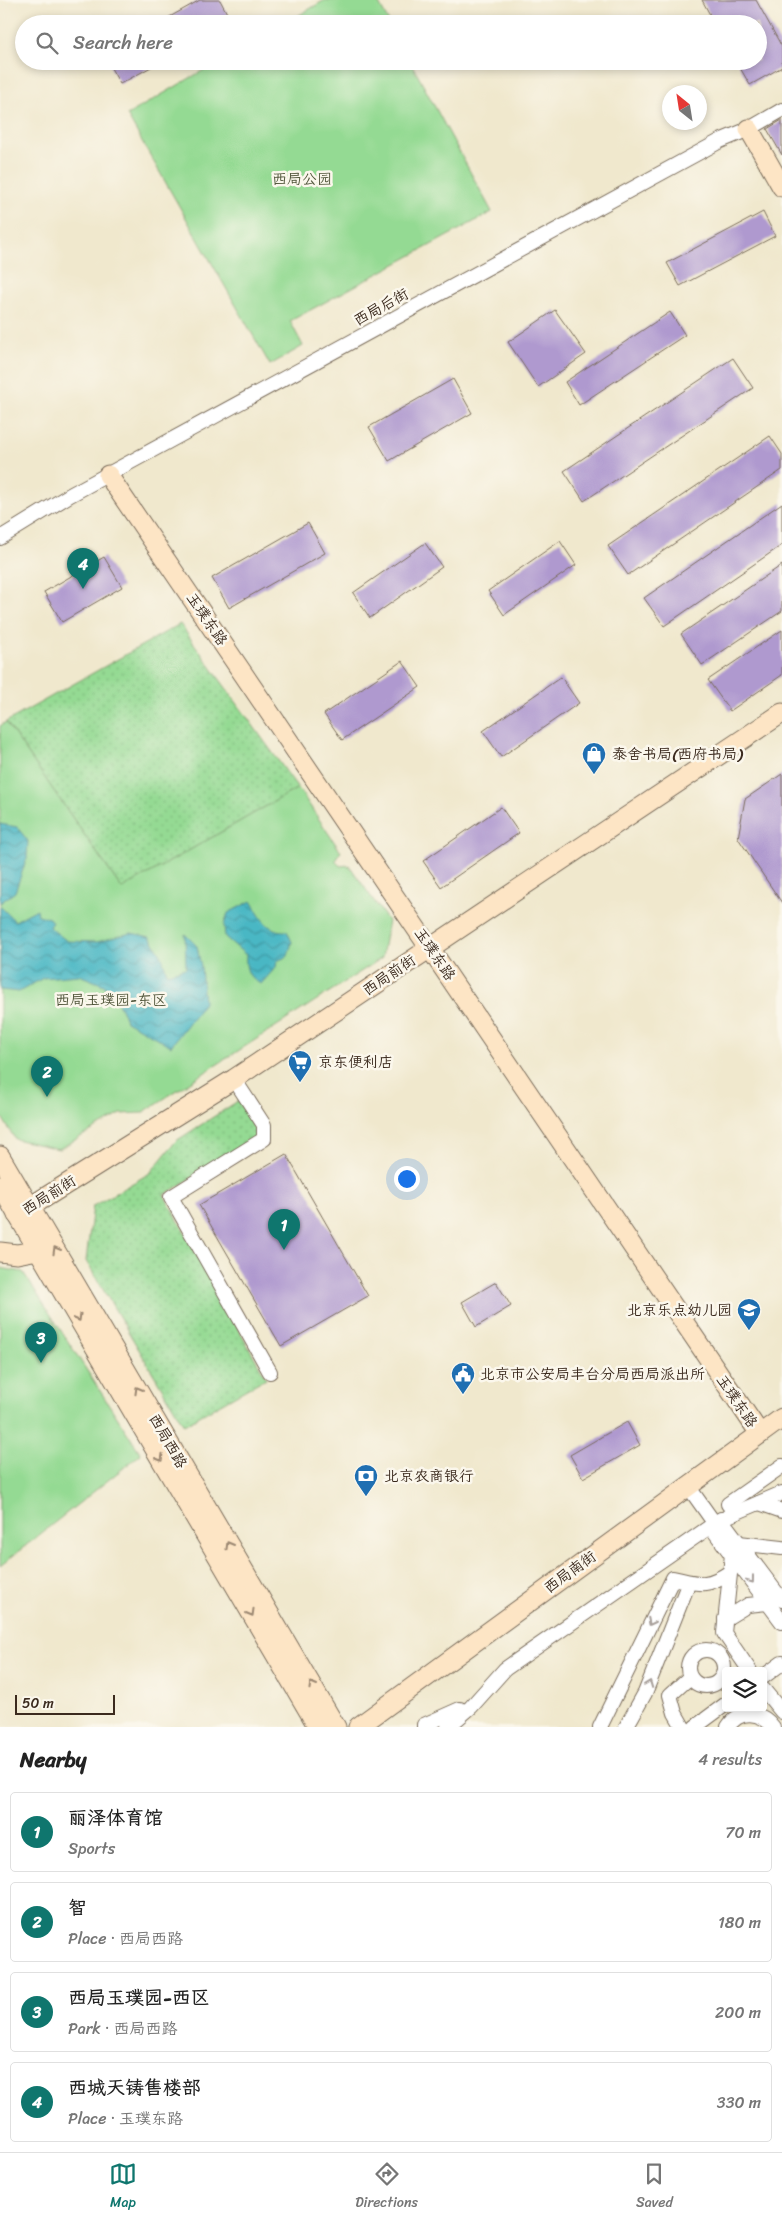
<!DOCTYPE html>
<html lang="en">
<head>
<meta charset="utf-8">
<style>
	:root { --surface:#fff; --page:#f2f2f2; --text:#222; --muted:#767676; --line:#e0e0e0; --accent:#0f766e }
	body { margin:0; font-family:Sriracha,"LXGW WenKai TC",sans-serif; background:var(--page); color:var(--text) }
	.controls { position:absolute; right:15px; bottom:15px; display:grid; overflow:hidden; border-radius:5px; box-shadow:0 2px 8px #0003 }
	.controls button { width:45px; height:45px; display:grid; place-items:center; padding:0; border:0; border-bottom:1px solid var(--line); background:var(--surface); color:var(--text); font:25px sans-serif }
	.compass { position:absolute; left:662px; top:85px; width:45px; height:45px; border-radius:50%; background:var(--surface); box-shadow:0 2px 8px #0003; rotate:330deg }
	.scale { position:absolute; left:15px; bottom:12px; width:100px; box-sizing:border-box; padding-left:5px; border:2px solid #3b2a1e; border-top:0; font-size:14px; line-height:18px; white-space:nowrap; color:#3b2a1e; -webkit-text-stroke:4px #fbf7ec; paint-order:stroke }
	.you { position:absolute; left:406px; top:1178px; width:18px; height:18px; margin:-12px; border:4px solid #fff; border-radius:50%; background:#1a73e8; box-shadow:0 0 0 8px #1a73e833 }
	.badge { display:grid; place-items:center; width:32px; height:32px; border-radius:50%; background:var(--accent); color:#fff; font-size:16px; font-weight:700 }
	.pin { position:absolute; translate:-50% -41px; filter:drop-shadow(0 1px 2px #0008) }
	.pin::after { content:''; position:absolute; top:26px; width:18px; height:15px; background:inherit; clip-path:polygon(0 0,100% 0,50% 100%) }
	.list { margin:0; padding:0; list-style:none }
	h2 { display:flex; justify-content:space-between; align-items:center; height:65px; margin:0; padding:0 20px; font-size:21px }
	h2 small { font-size:16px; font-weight:400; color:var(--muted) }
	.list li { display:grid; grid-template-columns:32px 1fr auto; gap:15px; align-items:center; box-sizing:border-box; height:80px; margin:0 10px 10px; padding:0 10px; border:1px solid var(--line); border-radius:5px }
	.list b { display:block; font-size:19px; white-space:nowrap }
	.list p { margin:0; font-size:16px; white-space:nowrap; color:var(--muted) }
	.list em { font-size:16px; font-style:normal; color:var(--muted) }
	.icon { flex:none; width:28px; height:28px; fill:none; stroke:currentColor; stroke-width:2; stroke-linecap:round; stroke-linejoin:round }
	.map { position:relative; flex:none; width:782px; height:1727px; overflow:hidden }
	.search { position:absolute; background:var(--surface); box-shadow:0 2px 8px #0003; left:15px; right:15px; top:15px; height:55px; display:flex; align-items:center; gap:12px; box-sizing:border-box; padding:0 18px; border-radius:28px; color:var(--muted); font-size:19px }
	.sheet { height:425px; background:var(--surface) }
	nav { display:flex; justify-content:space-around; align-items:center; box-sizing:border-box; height:70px; border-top:1px solid var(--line); background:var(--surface); font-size:14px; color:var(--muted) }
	nav a { display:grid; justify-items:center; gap:2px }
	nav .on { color:var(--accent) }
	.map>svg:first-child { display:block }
</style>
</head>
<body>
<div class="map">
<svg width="782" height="1727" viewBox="0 0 782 1727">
	<defs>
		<pattern id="grass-dots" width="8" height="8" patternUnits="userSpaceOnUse" patternTransform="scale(1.25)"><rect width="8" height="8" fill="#94da93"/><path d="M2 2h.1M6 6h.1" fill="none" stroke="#80bb7e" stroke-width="1.8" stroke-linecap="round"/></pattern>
		<pattern id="water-waves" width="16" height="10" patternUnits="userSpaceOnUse" patternTransform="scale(1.25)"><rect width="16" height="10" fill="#49b7c4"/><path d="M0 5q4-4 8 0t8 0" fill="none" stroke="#3e959f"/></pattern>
	</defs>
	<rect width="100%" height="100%" fill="#fbf7ec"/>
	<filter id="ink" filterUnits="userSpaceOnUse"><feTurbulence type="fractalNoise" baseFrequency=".02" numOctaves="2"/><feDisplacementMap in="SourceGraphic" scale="10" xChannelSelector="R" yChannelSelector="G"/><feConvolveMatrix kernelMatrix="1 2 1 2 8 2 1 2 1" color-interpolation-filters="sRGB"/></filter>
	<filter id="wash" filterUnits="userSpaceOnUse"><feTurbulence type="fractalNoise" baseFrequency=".0096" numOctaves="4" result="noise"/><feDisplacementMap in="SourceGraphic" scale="20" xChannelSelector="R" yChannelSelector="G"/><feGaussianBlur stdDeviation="1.12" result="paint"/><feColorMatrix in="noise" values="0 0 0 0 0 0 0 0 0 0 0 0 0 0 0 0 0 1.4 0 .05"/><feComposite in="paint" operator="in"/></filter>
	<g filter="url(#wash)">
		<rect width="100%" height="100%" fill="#f0e8cd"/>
		<g fill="url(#grass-dots)" stroke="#688258">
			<path d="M180,624L298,788L122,889L6,722Z"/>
			<path d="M238,1101L256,1131V1138L164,1195L266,1378L184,1425L86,1261L93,1206L150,1173L176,1141Z"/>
		</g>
		<g fill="#94da93" stroke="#688258">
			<path d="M325,0H377L390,24H284Z"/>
			<path d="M219,61H410L492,212L290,321L303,346L270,365L127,115Z"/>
			<path d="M6,722L122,889L298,788L341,852L337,856L336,861L340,866L349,865L388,921L382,958L142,1113L121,1114L59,1149L15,1139L0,1114V726Z"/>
			<path d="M0,1268L23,1272L141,1454L0,1566Z"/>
		</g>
		<g fill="url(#water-waves)" stroke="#427071">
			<path d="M0,824L17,827L28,841L27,858L15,892L0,903Z"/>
			<path d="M251,901C261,917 266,932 287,931L292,942L288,956L277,961L276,967L261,984C248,978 245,969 246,955L225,937L224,925L228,913Z"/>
			<path d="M0,906L15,921L37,909L38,915L49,918L52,922L49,927L67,941L97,942L131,933L150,937L161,954L167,973L186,968L185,934L197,946L201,967L204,1003L171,1046L126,1021L121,1008L104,985L79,975L43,978L19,992L0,990Z"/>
		</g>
		<g id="blocks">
			<g fill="#af99cf">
				<path d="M200,0H220L232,23L157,24Z"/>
				<path d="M702,0H756L782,47V67L750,85L736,61H758V24H715Z"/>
				<path d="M107,61H162L120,84Z"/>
				<path d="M782,120V155L767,129Z"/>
				<path d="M763,212L775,236L680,286L667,263Z"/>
				<path d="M555,310L586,354L538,387L508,342Z"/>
				<path d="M670,312L685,335L579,405L565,382Z"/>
				<path d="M733,358L753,388L584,501L564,471Z"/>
				<path d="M453,379L472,413L389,461L369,427Z"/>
				<path d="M770,436L782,454V470L628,575L608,546Z"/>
				<path d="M782,503V545L664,626L644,598Z"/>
				<path d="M308,523L325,553L229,608L212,578Z"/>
				<path d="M560,541L576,565L504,615L488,591Z"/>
				<path d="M425,543L442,567L370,618L353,593Z"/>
				<path d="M104,557L122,587L62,622L44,592Z"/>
				<path d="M782,565V611L702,665L681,634Z"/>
				<path d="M782,630V675L730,711L708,680Z"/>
				<path d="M402,661L420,687L342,740L324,714Z"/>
				<path d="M561,677L579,703L501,757L483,731Z"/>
				<path d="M782,774V903L738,838L745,799Z"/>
				<path d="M501,807L519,833L441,887L423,861Z"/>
				<path d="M286,1154L368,1296L281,1346L199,1205Z"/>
				<path d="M496,1282L511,1306L476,1327L462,1302Z"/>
				<path d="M627,1422L640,1445L583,1478L570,1455Z"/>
			</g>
		</g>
	</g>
	<g filter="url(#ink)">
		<use href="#blocks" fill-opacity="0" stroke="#7a6c5b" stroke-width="1"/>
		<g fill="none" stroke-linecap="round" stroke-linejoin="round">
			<g stroke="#7a6c5b" stroke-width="16">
				<g id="street">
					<path d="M0,538L70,495L720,141L749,129L782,110"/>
					<path d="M234,1079L264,1125V1139L171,1197L270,1372"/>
					<path d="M688,1486L715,1524"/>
					<path d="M759,1503L782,1511"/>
					<path d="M735,1513L728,1504L782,1466"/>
					<path d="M728,1516L782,1493"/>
					<path d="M711,1527L782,1622"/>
					<path d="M739,1543L782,1548"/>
					<path d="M732,1554L724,1633L750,1671"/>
					<path d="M725,1619L748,1605L767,1603"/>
					<circle cx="706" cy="1668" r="18"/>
					<path d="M763,1677L782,1663"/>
					<path d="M763,1689L782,1712"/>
					<path d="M424,1727V1725L460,1709"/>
					<path d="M448,1727L471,1707L505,1669L721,1519L782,1600"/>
					<path d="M600,1727L673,1578C700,1584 706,1588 730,1572"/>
					<path d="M626,1727L645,1693L689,1582"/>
					<path d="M683,1727L675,1713L670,1695L690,1677"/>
					<path d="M695,1727L726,1704"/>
					<path d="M728,1727C739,1709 761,1711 773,1727"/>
				</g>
			</g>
			<g stroke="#7a6c5b" stroke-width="21">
				<g id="secondary">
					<path d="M749,129L782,187"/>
					<path d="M108,475L760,1434"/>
					<path d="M0,1156L336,1727"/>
					<path d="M0,1185L318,1727"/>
					<path d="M17,1215L234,1079L782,713"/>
					<path d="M0,1252L17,1254L38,1250"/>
					<path d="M358,1727L782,1418"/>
				</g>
			</g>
			<use href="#street" stroke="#fff" stroke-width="14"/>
			<use href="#secondary" stroke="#fde5c5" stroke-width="19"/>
		</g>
		<defs><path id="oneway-chevron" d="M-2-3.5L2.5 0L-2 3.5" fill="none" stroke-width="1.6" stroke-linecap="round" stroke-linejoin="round" transform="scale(1.25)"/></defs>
		<g stroke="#9c8872">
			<use href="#oneway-chevron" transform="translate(56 1250) rotate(-120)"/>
			<use href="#oneway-chevron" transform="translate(78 1318) rotate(60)"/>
			<use href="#oneway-chevron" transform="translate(138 1390) rotate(-120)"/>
			<use href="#oneway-chevron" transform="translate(160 1458) rotate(60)"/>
			<use href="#oneway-chevron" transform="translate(229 1545) rotate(-120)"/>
			<use href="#oneway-chevron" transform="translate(251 1613) rotate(60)"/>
			<use href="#oneway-chevron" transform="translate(312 1685) rotate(-120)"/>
		</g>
		<g stroke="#a79f9a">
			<use href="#oneway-chevron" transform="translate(751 1580) rotate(53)"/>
			<use href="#oneway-chevron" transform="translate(651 1622) rotate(117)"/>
			<use href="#oneway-chevron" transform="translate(649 1684) rotate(-69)"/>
		</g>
	</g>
	<defs>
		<g id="shop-pin" transform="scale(1.25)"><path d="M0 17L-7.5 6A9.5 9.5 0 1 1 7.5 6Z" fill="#1f6fb2" stroke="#fbf7ec"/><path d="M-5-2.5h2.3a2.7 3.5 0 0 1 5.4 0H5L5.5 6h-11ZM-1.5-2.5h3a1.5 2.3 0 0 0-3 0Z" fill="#fff"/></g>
		<g id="supermarket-pin" transform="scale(1.25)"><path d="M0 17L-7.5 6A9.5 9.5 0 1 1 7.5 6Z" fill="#1f6fb2" stroke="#fbf7ec"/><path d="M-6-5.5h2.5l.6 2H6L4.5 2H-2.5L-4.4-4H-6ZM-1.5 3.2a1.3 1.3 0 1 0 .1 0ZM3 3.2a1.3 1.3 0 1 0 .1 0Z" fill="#fff"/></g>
		<g id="school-pin" transform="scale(1.25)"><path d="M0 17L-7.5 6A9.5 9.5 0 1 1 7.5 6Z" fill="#1f6fb2" stroke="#fbf7ec"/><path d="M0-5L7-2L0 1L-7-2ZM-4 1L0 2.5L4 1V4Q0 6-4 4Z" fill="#fff"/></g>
		<g id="civic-pin" transform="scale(1.25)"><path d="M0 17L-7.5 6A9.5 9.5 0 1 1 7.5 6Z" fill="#1f6fb2" stroke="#fbf7ec"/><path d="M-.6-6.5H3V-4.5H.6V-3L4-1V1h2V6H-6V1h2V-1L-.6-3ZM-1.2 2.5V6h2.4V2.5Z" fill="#fff"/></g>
		<g id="bank-pin" transform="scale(1.25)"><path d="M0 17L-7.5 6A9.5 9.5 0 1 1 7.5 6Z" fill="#1f6fb2" stroke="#fbf7ec"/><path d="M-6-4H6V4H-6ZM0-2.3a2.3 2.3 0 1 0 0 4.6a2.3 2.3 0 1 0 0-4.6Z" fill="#fff"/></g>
	</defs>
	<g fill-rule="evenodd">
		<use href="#shop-pin" x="594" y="754"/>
		<use href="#supermarket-pin" x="300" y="1062"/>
		<use href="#school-pin" x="749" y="1310"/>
		<use href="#civic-pin" x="463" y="1374"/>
		<use href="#bank-pin" x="366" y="1476"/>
	</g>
	<g text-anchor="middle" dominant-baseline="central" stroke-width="5" stroke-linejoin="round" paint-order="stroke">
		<g font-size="15" fill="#51563b" stroke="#fbf7ec">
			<text x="302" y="179">西局公园</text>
			<text x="111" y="1000">西局玉璞园-东区</text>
		</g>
		<g font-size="15" fill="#3b2a1e" stroke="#fbf7ec">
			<text transform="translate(381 307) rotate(-29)">西局后街</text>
			<text transform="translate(207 619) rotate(56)">玉璞东路</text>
			<text transform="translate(435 954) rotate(56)">玉璞东路</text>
			<text transform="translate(389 975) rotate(-34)">西局前街</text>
			<text transform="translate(49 1195) rotate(-32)">西局前街</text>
			<text transform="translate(737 1401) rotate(56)">玉璞东路</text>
			<text transform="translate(168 1441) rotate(60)">西局西路</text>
			<text transform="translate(570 1572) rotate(-36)">西局南街</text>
		</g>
		<g font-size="15" fill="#3b2a1e" stroke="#fbf7ec" text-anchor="start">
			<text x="612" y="754">泰舍书局(西府书局)</text>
			<text x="318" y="1062">京东便利店</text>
			<text x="732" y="1310" text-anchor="end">北京乐点幼儿园</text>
			<text x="480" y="1374">北京市公安局丰台分局西局派出所</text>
			<text x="384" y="1476">北京农商银行</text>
		</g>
	</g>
</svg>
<div class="controls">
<button><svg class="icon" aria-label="layers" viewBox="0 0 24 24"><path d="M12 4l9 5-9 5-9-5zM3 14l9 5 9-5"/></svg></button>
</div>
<svg class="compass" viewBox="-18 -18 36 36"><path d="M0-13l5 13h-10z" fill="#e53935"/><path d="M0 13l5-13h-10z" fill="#767676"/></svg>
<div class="scale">50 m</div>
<div class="you"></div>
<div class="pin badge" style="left:284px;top:1250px">1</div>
<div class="pin badge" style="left:47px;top:1097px">2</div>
<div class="pin badge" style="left:41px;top:1363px">3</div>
<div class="pin badge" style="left:83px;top:589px">4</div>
<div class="search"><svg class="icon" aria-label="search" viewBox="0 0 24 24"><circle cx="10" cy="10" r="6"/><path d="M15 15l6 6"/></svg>Search here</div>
</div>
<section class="sheet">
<h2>Nearby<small>4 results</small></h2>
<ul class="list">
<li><span class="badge">1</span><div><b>丽泽体育馆</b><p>Sports</p></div><em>70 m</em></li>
<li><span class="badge">2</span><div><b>智</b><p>Place · 西局西路</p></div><em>180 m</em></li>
<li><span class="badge">3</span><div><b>西局玉璞园-西区</b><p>Park · 西局西路</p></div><em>200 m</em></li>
<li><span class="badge">4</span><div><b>西城天铸售楼部</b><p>Place · 玉璞东路</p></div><em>330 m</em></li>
</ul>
</section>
<nav>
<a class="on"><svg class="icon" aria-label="map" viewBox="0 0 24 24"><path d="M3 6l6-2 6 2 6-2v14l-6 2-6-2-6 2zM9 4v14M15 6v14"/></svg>Map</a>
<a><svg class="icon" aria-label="directions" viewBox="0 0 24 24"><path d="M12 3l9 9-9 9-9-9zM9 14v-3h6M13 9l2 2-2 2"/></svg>Directions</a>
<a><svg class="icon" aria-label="saved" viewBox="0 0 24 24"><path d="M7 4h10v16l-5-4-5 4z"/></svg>Saved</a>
</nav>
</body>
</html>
